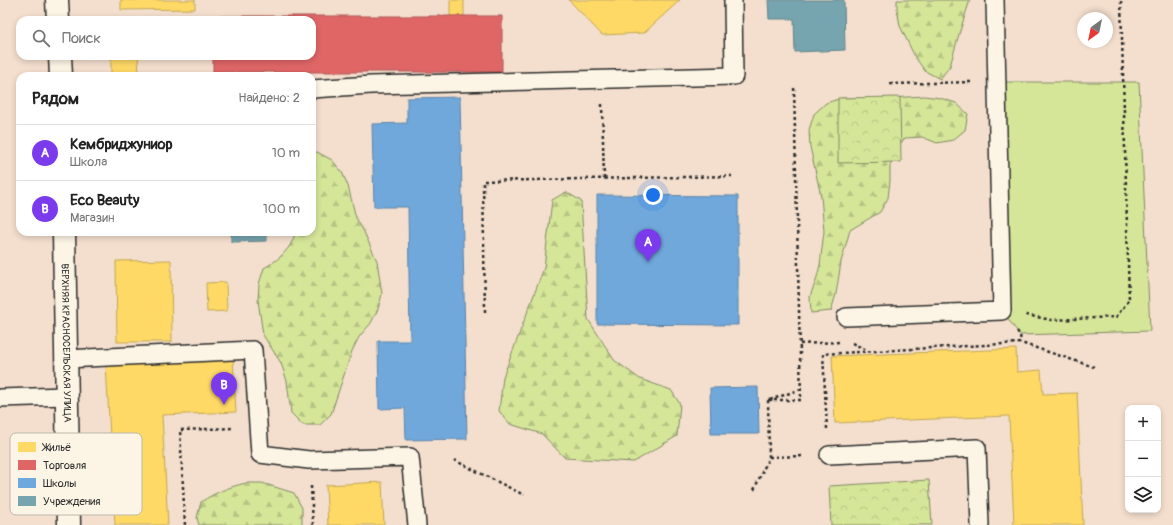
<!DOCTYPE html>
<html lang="ru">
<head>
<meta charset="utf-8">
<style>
	:root { --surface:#fff; --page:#f6f6f6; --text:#222; --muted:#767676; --line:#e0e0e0; --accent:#7c3aed }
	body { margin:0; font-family:Pangolin,sans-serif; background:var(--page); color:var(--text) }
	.controls { position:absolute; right:12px; bottom:12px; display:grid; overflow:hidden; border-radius:8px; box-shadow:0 2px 6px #0003 }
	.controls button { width:36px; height:36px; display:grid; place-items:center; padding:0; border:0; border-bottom:1px solid var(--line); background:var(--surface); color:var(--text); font:20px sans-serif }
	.compass { position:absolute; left:1077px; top:12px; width:36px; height:36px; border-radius:50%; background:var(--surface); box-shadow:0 2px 6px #0003; rotate:213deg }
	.you { position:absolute; left:653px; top:195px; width:14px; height:14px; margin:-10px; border:3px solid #fff; border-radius:50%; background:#1a73e8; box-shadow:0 0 0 6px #1a73e833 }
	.badge { display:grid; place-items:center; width:26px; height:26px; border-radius:50%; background:var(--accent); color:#fff; font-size:13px; font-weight:700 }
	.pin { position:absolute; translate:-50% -33px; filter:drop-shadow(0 1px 2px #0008) }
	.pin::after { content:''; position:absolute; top:21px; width:14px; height:12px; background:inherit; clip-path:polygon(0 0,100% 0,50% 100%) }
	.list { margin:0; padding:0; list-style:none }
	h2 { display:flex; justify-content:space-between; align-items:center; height:52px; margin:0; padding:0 16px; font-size:17px }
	h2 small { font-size:13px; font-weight:400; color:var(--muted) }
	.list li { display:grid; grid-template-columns:26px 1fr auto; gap:12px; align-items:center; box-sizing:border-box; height:56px; padding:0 16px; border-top:1px solid var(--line) }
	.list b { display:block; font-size:15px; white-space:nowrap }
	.list p { margin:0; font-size:13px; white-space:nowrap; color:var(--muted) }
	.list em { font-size:13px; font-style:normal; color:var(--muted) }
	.icon { flex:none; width:22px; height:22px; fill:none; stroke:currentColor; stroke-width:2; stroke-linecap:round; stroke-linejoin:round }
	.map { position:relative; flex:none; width:1173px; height:525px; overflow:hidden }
	.search { position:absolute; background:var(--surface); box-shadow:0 2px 6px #0003; left:16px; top:16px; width:300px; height:44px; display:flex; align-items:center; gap:10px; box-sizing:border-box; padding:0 14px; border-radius:12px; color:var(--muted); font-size:15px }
	.panel { position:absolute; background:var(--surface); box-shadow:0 2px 6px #0003; left:16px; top:72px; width:300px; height:164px; border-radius:12px }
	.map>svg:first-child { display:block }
</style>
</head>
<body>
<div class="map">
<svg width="1173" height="525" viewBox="0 0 1173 525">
	<defs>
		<pattern id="forest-firs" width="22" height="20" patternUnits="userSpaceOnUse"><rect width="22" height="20" fill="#d5e699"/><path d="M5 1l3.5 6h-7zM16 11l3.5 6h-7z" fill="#b7c584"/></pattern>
		<pattern id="park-crowns" width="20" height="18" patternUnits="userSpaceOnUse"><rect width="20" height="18" fill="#d5e699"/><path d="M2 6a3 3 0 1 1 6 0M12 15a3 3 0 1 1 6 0" fill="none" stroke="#b7c584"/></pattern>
	</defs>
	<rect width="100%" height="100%" fill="#f4dfce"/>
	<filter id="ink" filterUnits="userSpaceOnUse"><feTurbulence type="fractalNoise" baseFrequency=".025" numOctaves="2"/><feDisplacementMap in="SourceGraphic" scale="8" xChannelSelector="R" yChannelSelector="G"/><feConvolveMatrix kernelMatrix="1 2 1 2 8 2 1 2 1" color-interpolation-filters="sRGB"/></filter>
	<g filter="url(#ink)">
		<path fill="#d5e699" stroke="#808862" d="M996,82H1139L1150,331L1020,335L1002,311Z"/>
		<g fill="url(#forest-firs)" stroke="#808862">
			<path d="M897,0H970L959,34L950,66L940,79L925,71L915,57L900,26L897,9Z"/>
			<path d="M924,96L940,98L956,103L968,114L965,130L953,140L937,143L922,137L905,138L895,150L890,166V181L888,198L880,212L850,230L841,262L836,294L831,311L811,313L810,296L816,281L820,265L824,231L821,196L810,147L809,130L814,114L826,103L842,98H859L875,99Z"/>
			<path d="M317,152L332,160L342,172L348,186L356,218L364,232L377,261L382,294L378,309L371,323L359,337L352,351L331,414L320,425H303L291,413L287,381L281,363L263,335L258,300L259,284L264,268C277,261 293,248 295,232H312V153Z"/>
			<path d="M566,192L581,201L588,319L614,360L640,379L671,390L680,404L677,436L634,462L565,458L542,434L510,424L499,411L503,377L544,268L552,200Z"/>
			<path d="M246,483H262L294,493L302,508V525H199L197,518L201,502C216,492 229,487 246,483Z"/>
		</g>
		<g fill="url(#park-crowns)" stroke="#808862">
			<path d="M900,97L901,162L838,163V98Z"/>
			<path d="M929,480L932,525H831L829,486Z"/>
		</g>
		<g fill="#ffd966" stroke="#bfa554">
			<path d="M121,0H195V9L121,10Z"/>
			<rect x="450" y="0" width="14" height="16"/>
			<path d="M569,0H680L644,33L602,35Z"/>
			<path d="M111,56H138L139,75H111Z"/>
			<path d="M171,260L172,342H117L116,261Z"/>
			<path d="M226,282L227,311L207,312L206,283Z"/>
			<path d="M1016,349L1017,372L1041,370L1043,394L1077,393L1083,525H1014L1009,416L835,423L832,356Z"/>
			<path d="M233,358L236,412L162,415L168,525H115L106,365Z"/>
			<path d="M382,482L384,525H328L326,485Z"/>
		</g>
		<path fill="#e06666" stroke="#aa5454" d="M213,16H502V72H213V56H312V20H213Z"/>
		<g fill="#6fa8dc" stroke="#5b82a7">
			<path d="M460,97L467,439L406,440L405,408L379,409L378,341H410L408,207H374L372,124L407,123V98Z"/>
			<path d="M597,195L738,196V325L597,324Z"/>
			<path d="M758,387L759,434H711L710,388Z"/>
		</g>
		<g fill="#76a5af" stroke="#608087">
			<path d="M768,0H844L845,50L795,52L794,19H769Z"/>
			<path d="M231,232H267V241L231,242Z"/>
		</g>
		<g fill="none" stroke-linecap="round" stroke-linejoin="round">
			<g stroke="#2b2b2b" stroke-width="20">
				<g id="lane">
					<path d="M312,89L371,85L734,76L733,0"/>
					<path d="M846,317L1002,311L995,0"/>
					<path d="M66,359L253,350L260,454L309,460L410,457L417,525"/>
					<path d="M0,398L66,396"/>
					<path d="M829,455L977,448L980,525"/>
				</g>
			</g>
			<g stroke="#2b2b2b" stroke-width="25">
				<g id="secondary">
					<path d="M57,0L58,20"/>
					<path d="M60,56L61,76"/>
					<path id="s1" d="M64,232L69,525"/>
				</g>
			</g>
			<g stroke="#2b2b2b" stroke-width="2.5" stroke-dasharray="3 3" stroke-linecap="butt">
				<path d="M890,84L972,82"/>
				<path d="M602,104L604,179"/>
				<path d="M485,312L483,181L732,176"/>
				<path d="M1026,315L1052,320L1116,317L1129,300L1121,0"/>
				<path d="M1017,331L1020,335L1021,342"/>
				<path d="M852,343L867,350"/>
				<path d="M800,344L839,342"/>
				<path d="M768,400H801L794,86"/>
				<path d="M770,400L801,389"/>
				<path d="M827,429L823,354L1021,343L1094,367"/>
				<path d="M769,457L804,456"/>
				<path d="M454,460L524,495"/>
				<path d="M311,486L313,525"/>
				<path d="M754,490L769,457L768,400"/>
				<path d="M185,525L180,430L233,428"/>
			</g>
			<use href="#lane" stroke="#fcf5e5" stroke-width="17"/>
			<use href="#secondary" stroke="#fcf5e5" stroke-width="22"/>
		</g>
	</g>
	<g text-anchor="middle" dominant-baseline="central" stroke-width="4" stroke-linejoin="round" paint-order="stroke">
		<g font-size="10" fill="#2b2b2b" stroke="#fcf5e5">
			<text stroke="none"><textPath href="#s1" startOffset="111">ВЕРХНЯЯ КРАСНОСЕЛЬСКАЯ УЛИЦА</textPath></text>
		</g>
	</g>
	<rect x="10" y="433" width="132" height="82" rx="6" fill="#fcf5e5" stroke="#bdb8ad" stroke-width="1"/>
	<rect x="18" y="442" width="18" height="10" fill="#ffd966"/>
	<rect x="18" y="460" width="18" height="10" fill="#e06666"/>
	<rect x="18" y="478" width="18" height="10" fill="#6fa8dc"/>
	<rect x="18" y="496" width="18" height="10" fill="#76a5af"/>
	<g font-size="11" fill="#2b2b2b">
		<text x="43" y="451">Жильё</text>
		<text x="43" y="469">Торговля</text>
		<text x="43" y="487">Школы</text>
		<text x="43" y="505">Учреждения</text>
	</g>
</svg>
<div class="controls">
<button>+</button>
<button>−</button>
<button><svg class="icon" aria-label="layers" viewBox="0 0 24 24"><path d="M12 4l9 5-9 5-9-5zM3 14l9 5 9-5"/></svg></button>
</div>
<svg class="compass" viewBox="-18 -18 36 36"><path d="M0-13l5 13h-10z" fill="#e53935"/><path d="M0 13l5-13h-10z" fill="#767676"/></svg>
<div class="you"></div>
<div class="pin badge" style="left:648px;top:262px">A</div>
<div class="pin badge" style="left:224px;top:405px">B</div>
<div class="search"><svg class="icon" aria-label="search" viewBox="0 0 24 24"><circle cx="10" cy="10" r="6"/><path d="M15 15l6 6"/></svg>Поиск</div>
<section class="panel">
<h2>Рядом<small>Найдено: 2</small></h2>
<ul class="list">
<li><span class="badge">A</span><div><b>Кембриджуниор</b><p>Школа</p></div><em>10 m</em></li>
<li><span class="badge">B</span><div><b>Eco Beauty</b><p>Магазин</p></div><em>100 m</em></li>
</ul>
</section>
</div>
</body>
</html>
